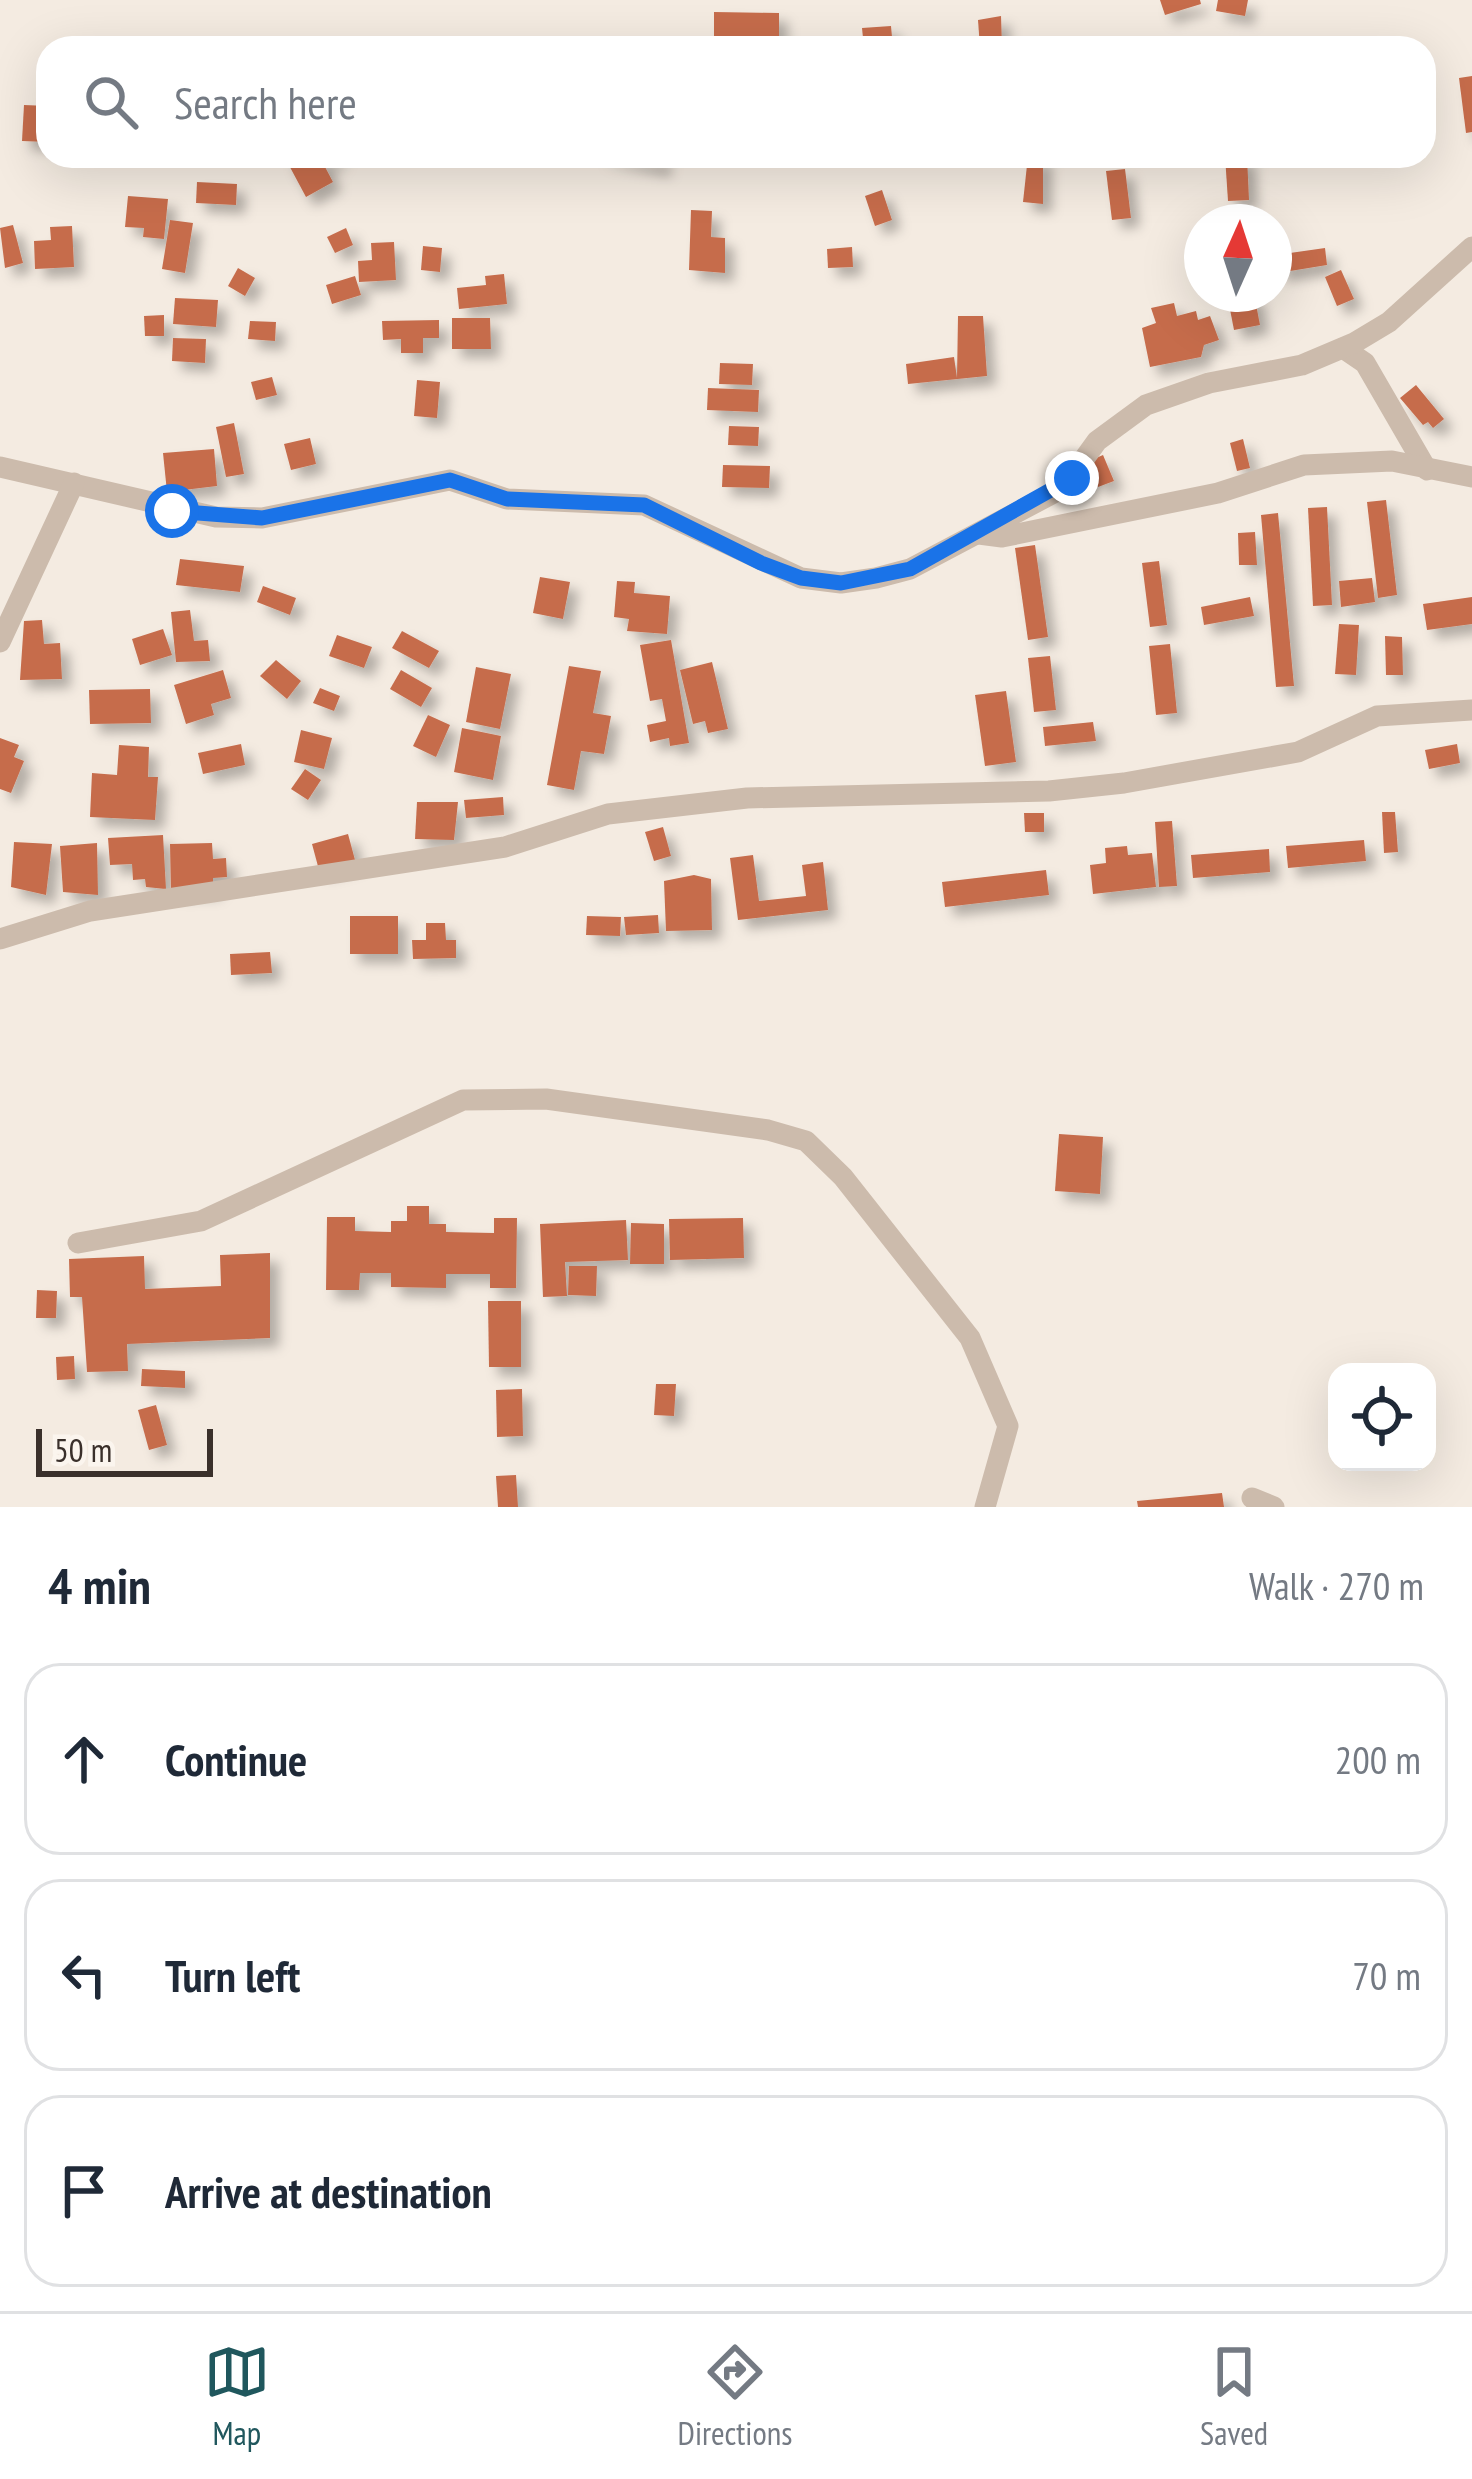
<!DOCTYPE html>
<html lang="en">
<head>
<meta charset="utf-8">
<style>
	:root { --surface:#fff; --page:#f2f2f3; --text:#1f2937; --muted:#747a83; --line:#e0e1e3; --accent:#20575d }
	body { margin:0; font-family:"PT Sans Narrow",sans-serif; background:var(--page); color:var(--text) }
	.controls { position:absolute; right:36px; bottom:36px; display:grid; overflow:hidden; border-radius:24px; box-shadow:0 12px 48px #0002 }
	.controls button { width:108px; height:108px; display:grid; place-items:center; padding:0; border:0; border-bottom:3px solid var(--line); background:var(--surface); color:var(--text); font:60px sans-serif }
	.compass { position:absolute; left:1184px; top:204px; width:108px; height:108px; border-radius:50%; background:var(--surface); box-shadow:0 12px 48px #0002; rotate:3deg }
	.scale { position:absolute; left:36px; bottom:30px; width:177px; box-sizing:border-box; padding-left:12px; border:6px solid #3a302b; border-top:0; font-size:33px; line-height:42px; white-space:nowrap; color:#3a302b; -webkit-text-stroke:9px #fbf5ee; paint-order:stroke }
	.stop { position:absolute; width:36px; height:36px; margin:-27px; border:9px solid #1a73e8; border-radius:50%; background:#fff }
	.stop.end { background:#1a73e8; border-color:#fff; box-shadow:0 3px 12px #0008 }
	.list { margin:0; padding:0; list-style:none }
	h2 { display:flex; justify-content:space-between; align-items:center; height:156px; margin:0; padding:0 48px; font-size:51px }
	h2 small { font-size:39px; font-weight:400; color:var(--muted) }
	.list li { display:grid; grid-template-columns:78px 1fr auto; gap:36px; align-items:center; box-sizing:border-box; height:192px; margin:0 24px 24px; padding:0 24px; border:3px solid var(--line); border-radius:36px }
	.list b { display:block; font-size:45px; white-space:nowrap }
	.list em { font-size:39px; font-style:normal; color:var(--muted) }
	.icon { flex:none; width:66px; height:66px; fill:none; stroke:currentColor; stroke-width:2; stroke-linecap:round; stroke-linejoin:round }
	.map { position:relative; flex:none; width:1472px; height:1507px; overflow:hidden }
	.search { position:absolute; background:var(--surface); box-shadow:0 12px 48px #0002; left:36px; right:36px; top:36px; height:132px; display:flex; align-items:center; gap:30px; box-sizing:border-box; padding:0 42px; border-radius:36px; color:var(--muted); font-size:45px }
	.sheet { height:804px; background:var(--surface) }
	nav { display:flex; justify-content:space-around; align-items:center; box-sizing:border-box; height:168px; border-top:3px solid var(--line); background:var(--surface); font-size:33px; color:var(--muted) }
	nav a { display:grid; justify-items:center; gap:6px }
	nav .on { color:var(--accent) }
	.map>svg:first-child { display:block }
</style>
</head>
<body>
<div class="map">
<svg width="1472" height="1507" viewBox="0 0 1472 1507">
	<defs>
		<filter id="shadow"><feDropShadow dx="9" dy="9" stdDeviation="6" flood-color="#0004"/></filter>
	</defs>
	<rect width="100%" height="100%" fill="#f4ebe1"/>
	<g fill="#c66c4c" filter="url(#shadow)">
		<path d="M1160,0H1200L1201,4L1165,15Z"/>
		<path d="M1218,0H1248L1245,16L1216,11Z"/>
		<path d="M714,12L779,13V41L714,40Z"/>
		<path d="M1001,16L1002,48H980L978,20Z"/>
		<path d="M891,26L893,48H864L862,28Z"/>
		<path d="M1472,76V132L1466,133L1459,78Z"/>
		<path d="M24,105L48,106V142L22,141Z"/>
		<path d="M284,156H341L324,165L333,182L306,197Z"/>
		<path d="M594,156H663L662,168Z"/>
		<path d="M1028,156H1043V204L1023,202Z"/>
		<path d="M1225,156H1247L1249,200L1228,201Z"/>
		<path d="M1125,169L1131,218L1112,220L1106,171Z"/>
		<path d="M197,182L237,184L236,205L196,203Z"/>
		<path d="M882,190L892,220L875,226L865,196Z"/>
		<path d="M128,196L168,199L164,239L143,237L144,228L125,227Z"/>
		<path d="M691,210L712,211L711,237L725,238V273L689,270Z"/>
		<path d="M170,220L193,223L185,273L162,269Z"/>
		<path d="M13,225L23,263L5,268L0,228Z"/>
		<path d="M72,226L74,267L35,269L34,241L51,240L50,227Z"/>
		<path d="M346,228L353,245L335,253L327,237Z"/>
		<path d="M394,242L396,280L359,282L358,261L372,260L371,243Z"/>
		<path d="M423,246L442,248L440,272L421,270Z"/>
		<path d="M852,247L853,267L828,268L827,249Z"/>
		<path d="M1325,248L1327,265L1278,273L1276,255Z"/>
		<path d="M238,268L255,278L245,296L228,286Z"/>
		<path d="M1341,270L1354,299L1337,306L1325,277Z"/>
		<path d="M504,274L507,304L459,309L457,288L486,285L485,276Z"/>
		<path d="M355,276L361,295L332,304L326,285Z"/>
		<path d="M1227,294H1254L1260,325L1234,330Z"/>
		<path d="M175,298L218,300L216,327L173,324Z"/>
		<path d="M1174,303L1177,316L1196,311L1198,320L1210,316L1219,340L1204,345L1201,357L1150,367L1142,328L1156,323L1151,308Z"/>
		<path d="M164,315V336H145L144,316Z"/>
		<path d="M958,316H983L987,376L908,384L906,364L954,357L957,378Z"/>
		<path d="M452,318H490L491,349H452Z"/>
		<path d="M439,320V338H423V353H401V339L383,340L382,321Z"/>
		<path d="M250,321L276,322L275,341L248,339Z"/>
		<path d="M173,338L206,339L205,363L172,361Z"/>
		<path d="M720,363L753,364L752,385L719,384Z"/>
		<path d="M272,377L277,395L256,400L251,382Z"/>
		<path d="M417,380L440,382L437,418L414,416Z"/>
		<path d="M1416,385L1444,419L1433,428L1428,422L1423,425L1400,398Z"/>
		<path d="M708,388L759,390L758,412L707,410Z"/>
		<path d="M234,423L244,474L226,477L216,427Z"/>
		<path d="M729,426L759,427L758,446L728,445Z"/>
		<path d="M310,438L316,464L291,470L284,444Z"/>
		<path d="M1243,439L1250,468L1237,471L1230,443Z"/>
		<path d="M214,449L217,486L167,492L163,453Z"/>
		<path d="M1103,455L1114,481L1098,487L1087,462Z"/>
		<path d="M723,465L770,466L769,488L722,487Z"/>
		<path d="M1386,500L1397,595L1378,598L1367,502Z"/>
		<path d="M1327,507L1332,605L1313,606L1308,508Z"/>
		<path d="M1278,513L1294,686L1276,687L1261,515Z"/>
		<path d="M1255,532L1257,565H1239L1238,533Z"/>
		<path d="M1035,545L1048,637L1028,640L1015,548Z"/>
		<path d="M180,559L244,566L240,592L176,585Z"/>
		<path d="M1159,561L1167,625L1150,627L1142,563Z"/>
		<path d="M540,577L570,582L563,619L533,613Z"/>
		<path d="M1372,578L1375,602L1341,607L1339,581Z"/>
		<path d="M617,581L635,582L634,593L670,596L667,634L627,631L629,619L614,617Z"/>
		<path d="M263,586L296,598L290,615L257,602Z"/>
		<path d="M1250,597L1254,616L1204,625L1201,607Z"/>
		<path d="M1472,597V624L1427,630L1423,604Z"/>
		<path d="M190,610L194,641L208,640L210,661L176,662L171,612Z"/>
		<path d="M42,620L44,644L60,643L62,679L20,680L24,621Z"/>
		<path d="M1339,624L1359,625L1356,675L1335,674Z"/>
		<path d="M163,629L172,655L140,665L132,639Z"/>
		<path d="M402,631L439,651L429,668L392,648Z"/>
		<path d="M337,635L372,647L364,668L329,656Z"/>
		<path d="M1385,636L1402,637L1403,675H1386Z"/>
		<path d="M671,640L689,743L670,746L669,738L650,742L647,725L666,721L662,699L650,701L640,645Z"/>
		<path d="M1170,644L1177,713L1156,715L1149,646Z"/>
		<path d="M1050,656L1056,710L1034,712L1028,658Z"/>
		<path d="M276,660L301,681L287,699L260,676Z"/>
		<path d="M712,662L728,729L708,733L705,721L693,724L680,670Z"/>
		<path d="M569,666L601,671L593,713L611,716L604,754L581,751L574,790L547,785Z"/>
		<path d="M476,667L511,674L500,729L466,722Z"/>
		<path d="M223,670L231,698L211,704L214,715L186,724L174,685Z"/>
		<path d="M401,670L432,688L421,707L390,689Z"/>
		<path d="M320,688L340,696L334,711L313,703Z"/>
		<path d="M150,689L151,723L90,724L89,690Z"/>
		<path d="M1006,691L1016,762L985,766L975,695Z"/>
		<path d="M428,715L450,725L436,757L413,746Z"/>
		<path d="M1093,722L1096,741L1045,746L1043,727Z"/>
		<path d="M462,728L501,736L493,780L454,772Z"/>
		<path d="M301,730L332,738L324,769L294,762Z"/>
		<path d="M0,738L19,745L14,757L24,761L11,793L0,789Z"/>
		<path d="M241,744L245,765L203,774L198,753Z"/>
		<path d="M1457,744L1460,763L1429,769L1425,750Z"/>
		<path d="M119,745L149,747L148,777H158L155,820L90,817L92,773L117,775Z"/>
		<path d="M305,769L321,780L308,800L291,789Z"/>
		<path d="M503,797L504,815L466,818L464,800Z"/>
		<path d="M417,802H458L454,840L415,839Z"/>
		<path d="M1382,812H1395L1398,852L1384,853Z"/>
		<path d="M1024,813H1044V832H1025Z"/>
		<path d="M1172,821L1177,886L1159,887L1155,822Z"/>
		<path d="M663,827L671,856L654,861L645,832Z"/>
		<path d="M348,834L355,860L319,870L312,844Z"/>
		<path d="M163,835L166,889L146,887L145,879L133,880L132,864L110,865L108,838Z"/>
		<path d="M1364,840L1366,861L1288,868L1286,846Z"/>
		<path d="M14,842L52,844L46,895L11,887Z"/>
		<path d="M97,843L98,895L63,892L60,846Z"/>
		<path d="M212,843L213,859L226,858L227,877L213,878V889L171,890L170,844Z"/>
		<path d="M1127,846L1128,855L1152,853L1156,887L1093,894L1090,865L1106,863L1105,848Z"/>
		<path d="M1269,849L1270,872L1193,878L1191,855Z"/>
		<path d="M753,855L759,901L806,896L802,865L823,862L828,910L738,920L730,858Z"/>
		<path d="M1046,870L1049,895L945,907L942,882Z"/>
		<path d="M694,875L711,879L712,930L666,931L664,881Z"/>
		<path d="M658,915L659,933L626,935L624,917Z"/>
		<rect x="350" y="916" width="48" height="38"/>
		<path d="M587,916L621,917L620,936L586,935Z"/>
		<path d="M426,923H445L446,940H456V958L413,959L412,940H426Z"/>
		<path d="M270,952L272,973L231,975L230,954Z"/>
		<path d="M1059,1134L1103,1137L1100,1194L1055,1191Z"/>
		<path d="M407,1206H429V1224H446V1232L494,1233V1218H517L516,1288H490V1274H446V1288L391,1287V1273H360L359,1290H326L327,1217H355V1231L391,1232V1221H407Z"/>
		<path d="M743,1218L744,1258L670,1260L669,1219Z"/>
		<path d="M626,1220L628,1260L565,1262L567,1296L543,1297L540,1224Z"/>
		<path d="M631,1223L664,1224V1264H630Z"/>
		<path d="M270,1253V1338L127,1344L128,1371L87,1372L82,1297H70L69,1259L144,1256L145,1289L221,1286L220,1255Z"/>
		<path d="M569,1266H597L596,1296L568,1295Z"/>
		<path d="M37,1290L57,1291L56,1318H36Z"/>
		<path d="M488,1301H521V1367H489Z"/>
		<path d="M74,1356L75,1379L57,1380L56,1357Z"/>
		<path d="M142,1369L185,1371V1388L141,1386Z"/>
		<path d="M656,1384H676L674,1416L654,1415Z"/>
		<path d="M522,1389L523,1436L497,1437L496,1390Z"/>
		<path d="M156,1405L167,1445L149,1450L138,1410Z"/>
		<path d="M516,1475L518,1507H498L496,1476Z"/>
		<path d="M1222,1493L1224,1507H1138L1137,1501Z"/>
	</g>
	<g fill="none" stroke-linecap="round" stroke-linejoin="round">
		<g stroke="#ccbbac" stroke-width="21">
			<path d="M1343,348L1365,363L1427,470"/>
			<path d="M0,467L216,517L262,518L450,480L507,499L644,505L801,578L841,583L876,578L910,569L1063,488L1097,441L1146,405L1209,383L1302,365L1354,343L1389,322L1472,247"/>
			<path d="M979,534L1002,537L1218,493L1304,465L1392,461L1472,477"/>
			<path d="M0,642L74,483"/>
			<path d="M0,939L90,911L505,847L608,814L747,798L1049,791L1124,783L1298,752L1377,716L1472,710"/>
			<path d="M78,1243L201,1221L463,1100L546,1099L768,1130L806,1141L843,1177L970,1338L1008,1426L985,1507"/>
			<path d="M1252,1498L1274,1507"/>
		</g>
	</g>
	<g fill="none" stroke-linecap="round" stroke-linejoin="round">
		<path stroke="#1a73e8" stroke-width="15" d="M172,511L262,518L450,480L507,499L644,505L761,563L801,578L841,583L910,569L1072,478"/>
	</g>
</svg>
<div class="controls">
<button><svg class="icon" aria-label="locate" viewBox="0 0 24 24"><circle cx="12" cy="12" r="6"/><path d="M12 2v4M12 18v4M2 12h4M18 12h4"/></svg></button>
</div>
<svg class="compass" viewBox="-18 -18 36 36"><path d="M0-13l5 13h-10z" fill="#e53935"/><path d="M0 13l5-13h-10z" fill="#747a83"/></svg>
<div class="scale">50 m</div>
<div class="stop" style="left:172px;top:511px"></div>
<div class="stop end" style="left:1072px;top:478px"></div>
<div class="search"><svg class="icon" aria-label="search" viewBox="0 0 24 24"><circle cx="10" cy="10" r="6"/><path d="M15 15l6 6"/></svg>Search here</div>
</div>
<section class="sheet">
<h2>4 min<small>Walk · 270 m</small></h2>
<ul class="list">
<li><svg class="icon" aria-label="ahead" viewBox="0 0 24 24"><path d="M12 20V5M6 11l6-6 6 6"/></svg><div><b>Continue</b></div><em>200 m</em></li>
<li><svg class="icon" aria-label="left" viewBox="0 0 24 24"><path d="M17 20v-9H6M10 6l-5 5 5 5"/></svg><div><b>Turn left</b></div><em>70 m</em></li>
<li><svg class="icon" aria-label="arrive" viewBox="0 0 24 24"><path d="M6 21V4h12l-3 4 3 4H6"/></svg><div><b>Arrive at destination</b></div></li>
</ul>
</section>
<nav>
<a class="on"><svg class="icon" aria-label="map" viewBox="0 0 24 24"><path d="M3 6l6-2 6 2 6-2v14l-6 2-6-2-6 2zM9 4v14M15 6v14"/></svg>Map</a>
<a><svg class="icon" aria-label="directions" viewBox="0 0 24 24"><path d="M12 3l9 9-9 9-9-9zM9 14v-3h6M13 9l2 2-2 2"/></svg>Directions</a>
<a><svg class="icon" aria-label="saved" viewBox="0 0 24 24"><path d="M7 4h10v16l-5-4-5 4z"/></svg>Saved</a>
</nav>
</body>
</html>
